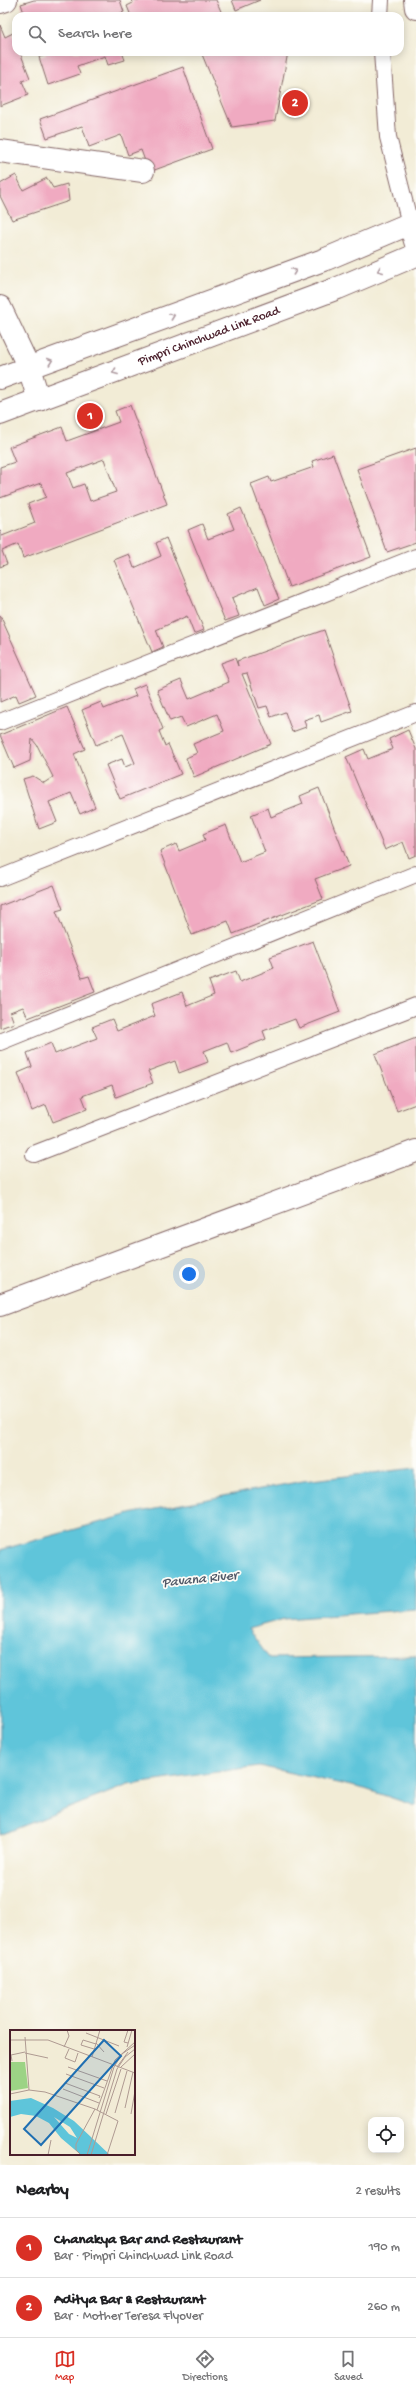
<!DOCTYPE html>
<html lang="en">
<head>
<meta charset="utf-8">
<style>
	:root { --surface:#fff; --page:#f2f2f2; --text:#202124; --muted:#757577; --line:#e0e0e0; --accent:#d93025 }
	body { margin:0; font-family:"Gochi Hand",sans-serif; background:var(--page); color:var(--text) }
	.controls { position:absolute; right:12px; bottom:12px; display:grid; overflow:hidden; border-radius:8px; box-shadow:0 2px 10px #0003 }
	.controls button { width:36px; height:36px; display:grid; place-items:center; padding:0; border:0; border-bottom:1px solid var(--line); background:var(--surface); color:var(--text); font:20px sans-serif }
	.you { position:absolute; left:189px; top:1274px; width:14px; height:14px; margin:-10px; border:3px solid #fff; border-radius:50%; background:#1a73e8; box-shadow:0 0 0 6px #1a73e833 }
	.badge { display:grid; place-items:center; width:26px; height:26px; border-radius:50%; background:var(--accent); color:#fff; font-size:13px; font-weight:700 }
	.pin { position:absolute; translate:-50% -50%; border:2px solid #fff; box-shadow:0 1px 4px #0006 }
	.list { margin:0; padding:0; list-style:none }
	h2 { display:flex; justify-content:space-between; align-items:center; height:52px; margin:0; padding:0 16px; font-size:17px }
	h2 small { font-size:13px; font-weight:400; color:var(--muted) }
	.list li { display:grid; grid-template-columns:26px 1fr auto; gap:12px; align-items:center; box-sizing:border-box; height:60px; padding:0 16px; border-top:1px solid var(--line) }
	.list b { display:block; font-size:15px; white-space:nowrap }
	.list p { margin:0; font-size:13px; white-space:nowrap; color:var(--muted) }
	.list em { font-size:13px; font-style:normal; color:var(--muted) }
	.icon { flex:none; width:22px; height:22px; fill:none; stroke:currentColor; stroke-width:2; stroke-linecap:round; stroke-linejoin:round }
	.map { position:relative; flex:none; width:416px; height:2165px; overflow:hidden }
	.search { position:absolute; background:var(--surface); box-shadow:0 2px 10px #0003; left:12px; right:12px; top:12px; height:44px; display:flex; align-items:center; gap:10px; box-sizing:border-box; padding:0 14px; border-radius:12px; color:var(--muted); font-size:15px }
	.sheet { height:172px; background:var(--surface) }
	nav { display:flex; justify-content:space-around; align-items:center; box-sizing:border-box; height:56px; border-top:1px solid var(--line); background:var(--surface); font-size:11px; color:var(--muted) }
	nav a { display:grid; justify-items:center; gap:2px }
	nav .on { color:var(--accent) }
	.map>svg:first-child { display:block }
</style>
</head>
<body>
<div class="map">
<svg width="416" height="2165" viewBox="0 0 416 2165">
	<rect width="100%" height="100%" fill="#fdfcf7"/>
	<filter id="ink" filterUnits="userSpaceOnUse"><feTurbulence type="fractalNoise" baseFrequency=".025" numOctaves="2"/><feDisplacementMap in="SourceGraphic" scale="8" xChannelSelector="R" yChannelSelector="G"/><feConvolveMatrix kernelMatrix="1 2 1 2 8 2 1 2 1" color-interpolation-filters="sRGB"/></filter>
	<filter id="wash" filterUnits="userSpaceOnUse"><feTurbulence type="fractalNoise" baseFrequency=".012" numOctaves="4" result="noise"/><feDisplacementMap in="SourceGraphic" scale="16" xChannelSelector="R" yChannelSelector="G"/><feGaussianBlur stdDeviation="0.9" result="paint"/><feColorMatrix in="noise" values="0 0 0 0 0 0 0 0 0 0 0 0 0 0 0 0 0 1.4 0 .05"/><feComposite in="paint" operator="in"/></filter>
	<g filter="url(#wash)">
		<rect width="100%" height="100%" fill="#f2ecd6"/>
		<path fill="#5ec5da" stroke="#547282" d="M416,1468V1609L284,1619L248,1629L269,1658L416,1656V1806L365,1789L259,1766L128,1785L0,1835V1550L134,1513L303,1481Z"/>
		<g id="blocks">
			<g fill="#f0aac1" fill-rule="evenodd">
				<path d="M34,0H120L124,12L118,14L119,16H25L21,4Z"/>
				<path d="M132,0H216L223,16H131L127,6L133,3Z"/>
				<path d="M232,0H260L236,10Z"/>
				<path d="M0,25L5,37L13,33L16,42V52H20L30,78L22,81L28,95L0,106Z"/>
				<path d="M45,52H122L125,60L108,65L105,56L77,66L80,74L48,85L39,57L46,55Z"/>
				<path d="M201,52H288L275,121L232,127Z"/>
				<path d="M183,67L212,149L149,172L141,150L128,155L121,135L89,147L82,126L47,138L40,119Z"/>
				<path d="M16,175L23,190L47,178L53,188L67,184L69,201L12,220L0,196V184Z"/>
				<path d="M130,405L167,504L23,558L18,544L2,551L7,564L0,567V530L2,536L35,523L28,504L46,497L41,483L0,498V467L15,462L9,447L62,427L67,441L119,422L115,411ZM104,459L116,492L90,501L84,484L73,488L67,473Z"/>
				<path d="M416,448V542L387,552L357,469Z"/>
				<path d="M333,454L371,557L289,587L251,484L269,477L271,482L314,467L312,461Z"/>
				<path d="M241,508L279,599L265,605L258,587L232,598L239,616L225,621L188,530L202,524L208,539L234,529L228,514Z"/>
				<path d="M166,538L204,630L194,634L187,616L156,630L163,647L152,652L114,560L129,554L134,568L161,556L156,543Z"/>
				<path d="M0,615L36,695L19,702L16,695L0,702Z"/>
				<path d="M324,630L352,711L321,722L319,715L304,720L306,727L292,732L285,712L271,717L267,706L259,708L247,673L242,674L271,744L194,777L186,758L197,753L193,744L224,731L217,714L186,727L181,717L170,721L157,690L181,680L189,699L229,682L221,663L235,658L238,666L237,661Z"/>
				<path d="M145,684L163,729L159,731L165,746L168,744L181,774L120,799L106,765L122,759L125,767L135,763L123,734L96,745L82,710L101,702L104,709L136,696L133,689Z"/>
				<path d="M67,707L85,749L74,754L95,807L80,814L71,793L49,802L57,822L39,829L23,779L33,776L44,783L53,777L37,745L32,739L30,761L14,768L0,735Z"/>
				<path d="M408,730L416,749V855L409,858L403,842L385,850L346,757L364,749L368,759L393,749L389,739Z"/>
				<path d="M319,788L349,866L315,879L323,899L233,934L228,921L192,935L160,851L176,844L179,851L205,840L203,834L226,825L240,862L265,852L251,815L268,808L271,817L303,804L300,796Z"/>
				<path d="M54,885L63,909L56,911L82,978L89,976L95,992L28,1018L23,1007L10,1012L14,1023L0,1028V906Z"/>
				<path d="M313,941L340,1012L299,1028L295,1019L263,1031L266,1039L231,1053L227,1042L204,1051L208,1062L179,1073L175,1061L148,1071L153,1083L116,1097L112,1085L82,1096L87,1109L53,1122L46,1105L32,1111L18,1073L32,1067L27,1053L51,1043L55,1054L97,1038L92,1027L112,1019L117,1031L155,1016L151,1004L182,992L187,1006L214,995L209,981L236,971L240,982L274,968L270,957Z"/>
				<path d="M416,1038V1104L397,1111L375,1054Z"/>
			</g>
		</g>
	</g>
	<g filter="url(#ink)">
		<use href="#blocks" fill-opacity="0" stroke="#856767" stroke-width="1"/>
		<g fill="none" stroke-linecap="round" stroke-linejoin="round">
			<g stroke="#856767" stroke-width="18">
				<g id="lane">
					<path d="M380,16L381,0"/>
					<path d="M382,52L388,137L410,224"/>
					<path d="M0,722L416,557"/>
					<path d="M0,878L416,713"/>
					<path d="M0,1042L416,874"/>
					<path d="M34,1154L416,1006"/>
				</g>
			</g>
			<g stroke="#856767" stroke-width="24">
				<g id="street">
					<path d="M0,2L6,0"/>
					<path d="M0,151L143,171"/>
					<path d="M410,224L416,244"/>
					<path d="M0,307L29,368L39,400"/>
					<path d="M0,1305L416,1151"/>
				</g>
			</g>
			<g stroke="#856767" stroke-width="24">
				<g id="secondary">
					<path d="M0,378L326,259L416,221"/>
					<path id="s1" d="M0,414L338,288L416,255"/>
				</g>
			</g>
			<g stroke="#856767" stroke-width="24">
				<path id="primary" d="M415,0L416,8"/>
			</g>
			<use href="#lane" stroke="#fff" stroke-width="16"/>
			<use href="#street" stroke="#fff" stroke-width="22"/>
			<use href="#secondary" stroke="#fff" stroke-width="22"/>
			<use href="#primary" stroke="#fff" stroke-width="22"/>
		</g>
		<defs><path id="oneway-chevron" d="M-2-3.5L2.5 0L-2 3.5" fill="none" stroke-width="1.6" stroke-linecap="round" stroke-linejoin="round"/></defs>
		<g stroke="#ae9aa0">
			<use href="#oneway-chevron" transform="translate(380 270) rotate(157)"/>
			<use href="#oneway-chevron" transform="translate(294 271) rotate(-20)"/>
			<use href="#oneway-chevron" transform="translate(172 316) rotate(-20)"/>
			<use href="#oneway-chevron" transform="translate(50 361) rotate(-19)"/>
			<use href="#oneway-chevron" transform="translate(115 372) rotate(159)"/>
		</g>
	</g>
	<g text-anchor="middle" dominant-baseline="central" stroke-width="3.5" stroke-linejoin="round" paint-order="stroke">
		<g font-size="13" fill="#4a1f2b" stroke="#fdfcf7">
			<text stroke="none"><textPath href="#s1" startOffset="223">Pimpri Chinchwad Link Road</textPath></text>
		</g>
		<g font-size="14" font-style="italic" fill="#515968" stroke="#fdfcf7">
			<text transform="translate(200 1580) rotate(-6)">Pavana River</text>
		</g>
	</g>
	<g transform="translate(10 2030)">
		<rect width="125" height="125" fill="#f2ecd6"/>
		<path d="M0,32H15L18,58L0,61Z" fill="#9cd385"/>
		<path d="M21,68L43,78L64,91L100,125H71L51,108L39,93L26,86L11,84L0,87V71ZM44,87L60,97L67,108L59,104Z" fill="#5ec5da" fill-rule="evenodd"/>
		<path fill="none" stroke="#af9a92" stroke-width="1" d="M118,0L114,12L118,13M76,3L109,16M15,7L19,60M0,10H38L125,43M86,13L94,22M54,17L59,6L57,0M117,17L122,0M59,19L55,28L65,32L68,23M84,19L71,15L73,10L86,14M15,23L38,28M82,27L90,0M2,31L1,25L15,22M58,37L97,51M107,37L118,22M111,37L125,24M56,44L94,58M55,53L90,66L89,68M53,59L89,73M0,64L19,60L35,62L85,79M115,78L123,42M87,80L105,30L125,12M105,83L117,41M96,84L111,39M121,84L125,61M38,125L41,110M71,125L66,120V114L85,79L108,91L97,125M77,125L104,37L112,24L125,15M81,125L107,39L115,27L125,19"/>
		<path fill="#1f6fb2" fill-opacity="0.15" stroke="#1f6fb2" stroke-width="2" d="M94,10L111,26L31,115L14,99Z"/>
		<rect width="125" height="125" fill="none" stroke="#4a1f2b" stroke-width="2"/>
	</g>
</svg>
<div class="controls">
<button><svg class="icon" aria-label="locate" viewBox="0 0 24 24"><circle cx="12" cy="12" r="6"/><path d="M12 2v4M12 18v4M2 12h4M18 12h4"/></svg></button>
</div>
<div class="you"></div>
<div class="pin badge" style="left:90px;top:416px">1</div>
<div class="pin badge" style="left:295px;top:103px">2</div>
<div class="search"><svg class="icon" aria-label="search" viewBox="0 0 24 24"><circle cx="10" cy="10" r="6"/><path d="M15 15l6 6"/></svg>Search here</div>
</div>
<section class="sheet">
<h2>Nearby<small>2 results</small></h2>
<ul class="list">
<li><span class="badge">1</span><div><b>Chanakya Bar and Restaurant</b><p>Bar · Pimpri Chinchwad Link Road</p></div><em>190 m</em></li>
<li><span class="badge">2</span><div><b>Aditya Bar &amp; Restaurant</b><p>Bar · Mother Teresa Flyover</p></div><em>260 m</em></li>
</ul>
</section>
<nav>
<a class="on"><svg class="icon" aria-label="map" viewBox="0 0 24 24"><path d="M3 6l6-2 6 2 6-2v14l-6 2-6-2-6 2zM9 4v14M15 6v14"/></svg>Map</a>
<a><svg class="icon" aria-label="directions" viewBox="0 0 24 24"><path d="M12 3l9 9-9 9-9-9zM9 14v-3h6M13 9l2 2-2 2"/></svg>Directions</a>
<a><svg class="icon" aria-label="saved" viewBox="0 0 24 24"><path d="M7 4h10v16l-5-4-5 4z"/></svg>Saved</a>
</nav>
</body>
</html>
